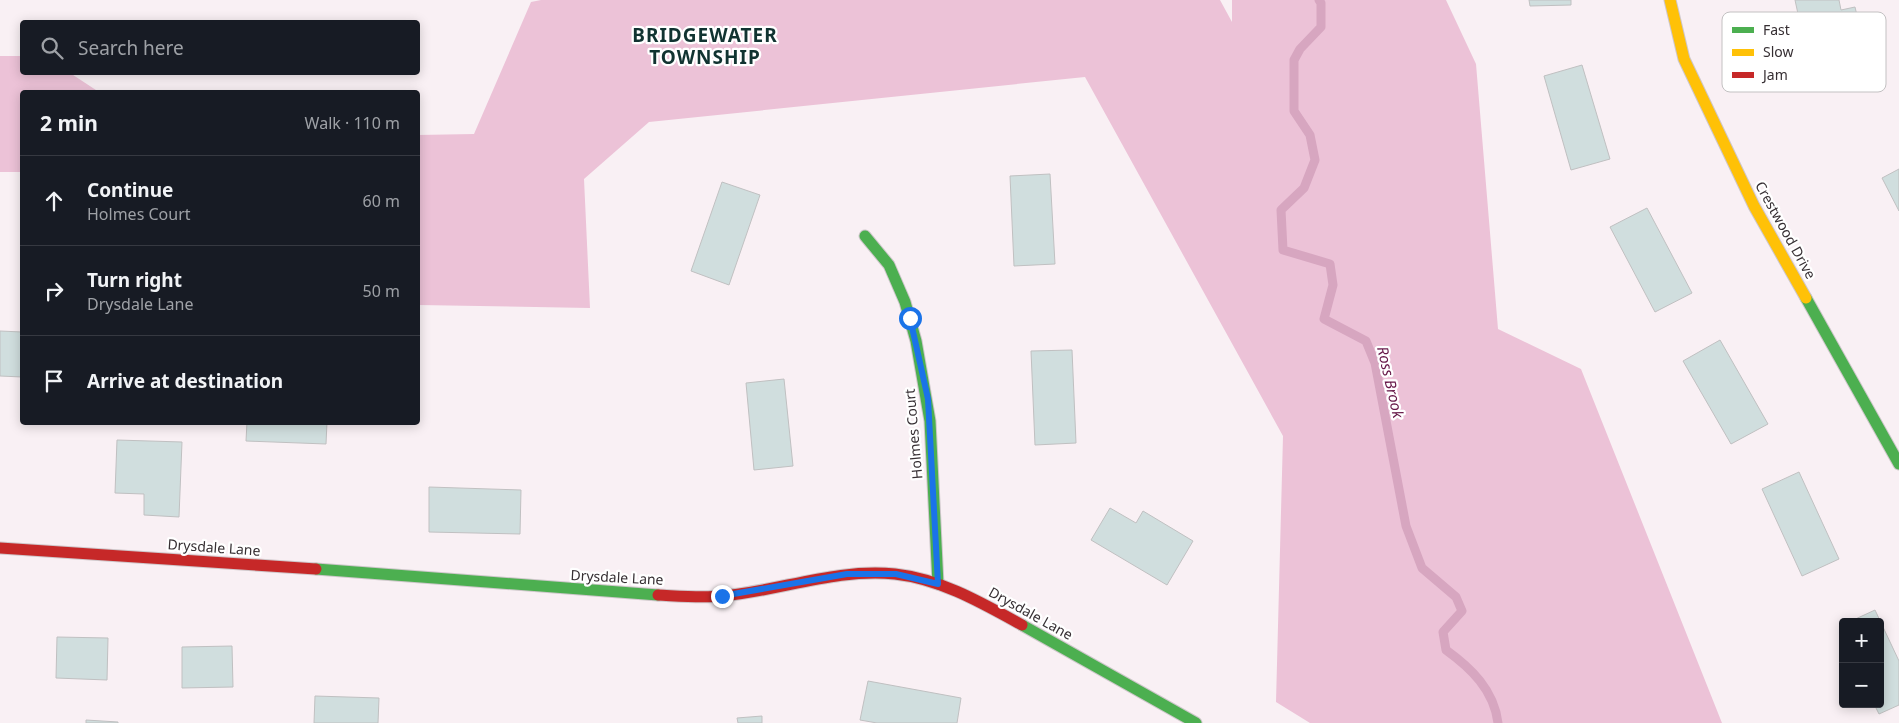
<!DOCTYPE html>
<html lang="en">
<head>
<meta charset="utf-8">
<style>
	:root { --surface:#171b24; --page:#242831; --text:#f1f3f6; --muted:#9ea1a6; --line:#363941 }
	body { margin:0; font-family:"Noto Sans",sans-serif; background:var(--page); color:var(--text) }
	.controls { position:absolute; right:15px; bottom:15px; display:grid; overflow:hidden; border-radius:5px; box-shadow:0 2px 12px #0003 }
	.controls button { width:45px; height:45px; display:grid; place-items:center; padding:0; border:0; border-bottom:1px solid var(--line); background:var(--surface); color:var(--text); font:25px sans-serif }
	.stop { position:absolute; width:15px; height:15px; margin:-11px; border:4px solid #1a73e8; border-radius:50%; background:#fff }
	.stop.end { background:#1a73e8; border-color:#fff; box-shadow:0 1px 5px #0008 }
	.list { margin:0; padding:0; list-style:none }
	h2 { display:flex; justify-content:space-between; align-items:center; height:65px; margin:0; padding:0 20px; font-size:21px }
	h2 small { font-size:16px; font-weight:400; color:var(--muted) }
	.list li { display:grid; grid-template-columns:32px 1fr auto; gap:15px; align-items:center; box-sizing:border-box; height:90px; padding:0 20px; border-top:1px solid var(--line) }
	.list b { display:block; font-size:19px; white-space:nowrap }
	.list p { margin:0; font-size:16px; white-space:nowrap; color:var(--muted) }
	.list em { font-size:16px; font-style:normal; color:var(--muted) }
	.icon { flex:none; width:28px; height:28px; fill:none; stroke:currentColor; stroke-width:2; stroke-linecap:round; stroke-linejoin:round }
	.map { position:relative; flex:none; width:1899px; height:723px; overflow:hidden }
	.search { position:absolute; background:var(--surface); box-shadow:0 2px 12px #0003; left:20px; top:20px; width:400px; height:55px; display:flex; align-items:center; gap:12px; box-sizing:border-box; padding:0 18px; border-radius:5px; color:var(--muted); font-size:19px }
	.panel { position:absolute; background:var(--surface); box-shadow:0 2px 12px #0003; left:20px; top:90px; width:400px; height:335px; border-radius:5px }
	.map>svg:first-child { display:block }
</style>
</head>
<body>
<div class="map">
<svg width="1899" height="723" viewBox="0 0 1899 723">
	<rect width="100%" height="100%" fill="#f9f0f4"/>
	<g fill="#ecc2d7">
		<path d="M541,0H1220L1232,22V0H1446L1476,64L1498,329L1581,369L1722,723H1310L1276,702L1283,436L1085,77L649,122L584,179L590,308L418,305V135L474,134L531,2Z"/>
		<path d="M0,56H22V72L70,73L99,92H22V172H0Z"/>
	</g>
	<g fill="none" stroke-linecap="round" stroke-linejoin="round">
		<path stroke="#d7a6c0" stroke-width="9" d="M1319,0L1321,3V27L1300,49L1294,60V111L1310,135L1315,160L1304,188L1281,210L1283,250L1330,264L1333,285L1324,319L1366,341L1375,363L1406,526L1422,568L1456,597L1462,611L1443,632L1446,650C1471,668 1494,690 1498,723"/>
	</g>
	<g fill="#d0dede" stroke="#c0c0c1">
		<path d="M1529,0H1571V5L1530,6Z"/>
		<path d="M1795,0H1839L1841,10L1855,7L1859,24L1845,27L1855,70L1812,79Z"/>
		<path d="M1582,65L1610,159L1571,170L1544,76Z"/>
		<path d="M1899,169V211L1882,178Z"/>
		<path d="M1050,174L1055,264L1014,266L1010,176Z"/>
		<path d="M722,182L760,195L729,285L691,271Z"/>
		<path d="M1647,208L1692,293L1655,312L1610,227Z"/>
		<path d="M0,331L22,332V377L0,376Z"/>
		<path d="M1720,340L1768,424L1731,444L1683,361Z"/>
		<path d="M1072,350L1076,443L1035,445L1031,351Z"/>
		<path d="M784,379L793,466L754,470L746,383Z"/>
		<path d="M247,422H327L326,444L246,441Z"/>
		<path d="M117,440L182,442L179,517L144,515V494L115,493Z"/>
		<path d="M1799,472L1839,559L1802,576L1762,489Z"/>
		<path d="M429,487L521,490L520,534L429,532Z"/>
		<path d="M1110,508L1136,523L1143,511L1193,541L1167,585L1091,540Z"/>
		<path d="M1875,610L1899,661V705L1879,714L1874,704H1880V622H1849Z"/>
		<path d="M57,637L108,638L107,680L56,678Z"/>
		<path d="M232,646L233,687L182,688V647Z"/>
		<path d="M868,681L961,698L957,723H877L860,720Z"/>
		<path d="M315,696L379,698L378,723H314Z"/>
		<path d="M762,716V723H738L737,718Z"/>
		<path d="M86,720L118,722V723H86Z"/>
	</g>
	<g fill="none" stroke-linecap="round" stroke-linejoin="round">
		<g stroke="#cec7ca" stroke-width="13">
			<g id="fast">
				<path d="M865,236L889,265L905,302L916,341L930,421L938,584"/>
				<path d="M1806,298L1899,464"/>
				<path d="M316,569L658,595"/>
				<path d="M1022,625L1196,723"/>
			</g>
		</g>
		<g stroke="#cec7ca" stroke-width="13">
			<path id="slow" d="M1670,0L1684,59L1754,206L1806,298"/>
		</g>
		<g stroke="#cec7ca" stroke-width="13">
			<g id="jam">
				<path d="M0,548L316,569"/>
				<path d="M658,595C679,596 701,598 722,596C780,591 836,568 895,574C941,579 982,603 1022,625"/>
			</g>
		</g>
		<use href="#fast" stroke="#4caf50" stroke-width="11"/>
		<use href="#slow" stroke="#ffc107" stroke-width="11"/>
		<use href="#jam" stroke="#c62828" stroke-width="11"/>
	</g>
	<g fill="none" stroke-linecap="round" stroke-linejoin="round">
		<path stroke="#1a73e8" stroke-width="6" d="M722,596L847,574H896L938,584L928,399L910,318"/>
	</g>
	<g text-anchor="middle" dominant-baseline="central" stroke-width="4.5" stroke-linejoin="round" paint-order="stroke">
		<g font-size="14" fill="#362f33" stroke="#fff">
			<text transform="translate(1786 230) rotate(61)">Crestwood Drive</text>
			<text transform="translate(913 434) rotate(-95)">Holmes Court</text>
			<text transform="translate(214 547) rotate(4)">Drysdale Lane</text>
			<text transform="translate(617 577) rotate(3)">Drysdale Lane</text>
			<text transform="translate(1031 613) rotate(29)">Drysdale Lane</text>
		</g>
		<g font-size="15" font-style="italic" fill="#651647" stroke="#fff">
			<text transform="translate(1391 382) rotate(77)">Ross Brook</text>
		</g>
		<g font-size="19" font-weight="bold" letter-spacing="1" fill="#113331" stroke="#fff">
			<text x="705" y="35">BRIDGEWATER<tspan x="705" dy="22">TOWNSHIP</tspan></text>
		</g>
	</g>
	<rect x="1722" y="12" width="164" height="80" rx="8" fill="#fff" stroke="#c3c1c2" stroke-width="1"/>
	<rect x="1732" y="27" width="22" height="6" fill="#4caf50"/>
	<rect x="1732" y="49" width="22" height="7" fill="#ffc107"/>
	<rect x="1732" y="72" width="22" height="6" fill="#c62828"/>
	<g font-size="14" fill="#362f33">
		<text x="1763" y="35">Fast</text>
		<text x="1763" y="57">Slow</text>
		<text x="1763" y="80">Jam</text>
	</g>
</svg>
<div class="controls">
<button>+</button>
<button>−</button>
</div>
<div class="stop" style="left:910px;top:318px"></div>
<div class="stop end" style="left:722px;top:596px"></div>
<div class="search"><svg class="icon" aria-label="search" viewBox="0 0 24 24"><circle cx="10" cy="10" r="6"/><path d="M15 15l6 6"/></svg>Search here</div>
<section class="panel">
<h2>2 min<small>Walk · 110 m</small></h2>
<ul class="list">
<li><svg class="icon" aria-label="ahead" viewBox="0 0 24 24"><path d="M12 20V5M6 11l6-6 6 6"/></svg><div><b>Continue</b><p>Holmes Court</p></div><em>60 m</em></li>
<li><svg class="icon" aria-label="right" viewBox="0 0 24 24"><path d="M7 20v-9h11M14 6l5 5-5 5"/></svg><div><b>Turn right</b><p>Drysdale Lane</p></div><em>50 m</em></li>
<li><svg class="icon" aria-label="arrive" viewBox="0 0 24 24"><path d="M6 21V4h12l-3 4 3 4H6"/></svg><div><b>Arrive at destination</b></div></li>
</ul>
</section>
</div>
</body>
</html>
